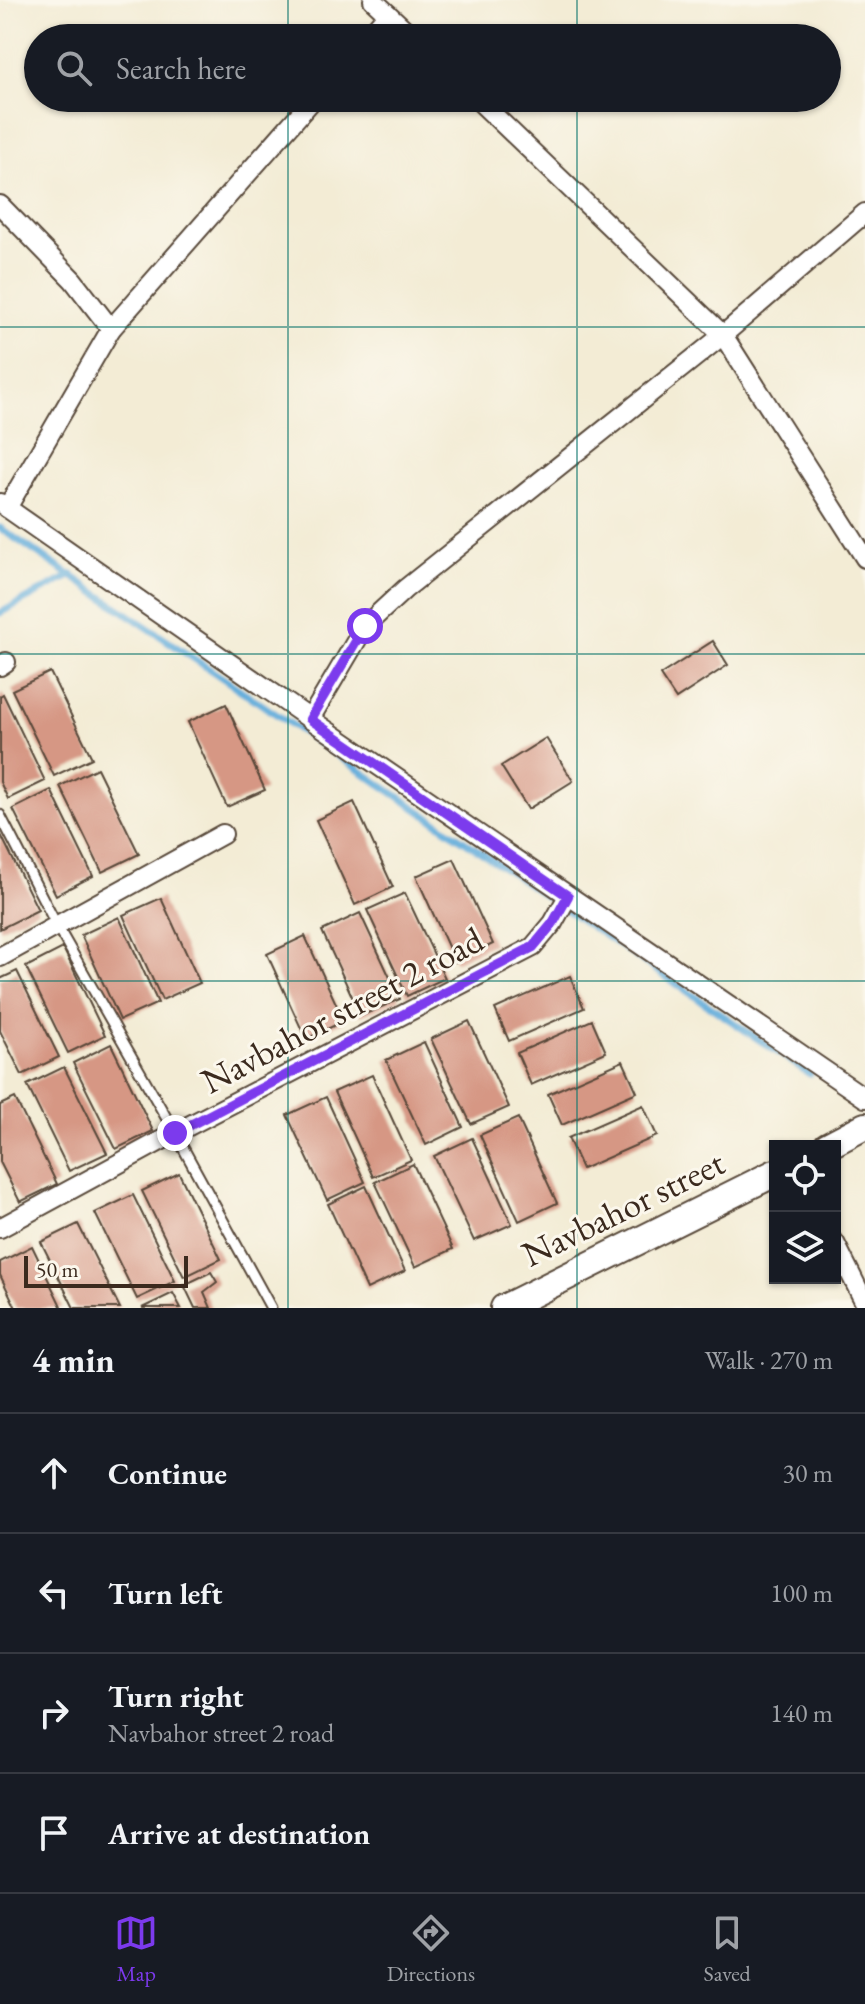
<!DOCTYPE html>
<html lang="en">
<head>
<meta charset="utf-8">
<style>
	:root { --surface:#171b24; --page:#242831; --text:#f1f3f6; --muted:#9ea1a6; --line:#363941; --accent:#7c3aed }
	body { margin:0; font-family:"EB Garamond",serif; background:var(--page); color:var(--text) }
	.controls { position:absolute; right:24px; bottom:24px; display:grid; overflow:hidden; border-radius:0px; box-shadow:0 2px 6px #0004 }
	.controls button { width:72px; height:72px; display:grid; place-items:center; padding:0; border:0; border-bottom:2px solid var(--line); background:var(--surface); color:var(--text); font:40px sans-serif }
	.scale { position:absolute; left:24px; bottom:20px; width:164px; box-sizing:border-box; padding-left:8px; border:4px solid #3b2a1e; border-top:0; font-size:22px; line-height:28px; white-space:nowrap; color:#3b2a1e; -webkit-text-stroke:6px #fbf7ec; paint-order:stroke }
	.stop { position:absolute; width:24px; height:24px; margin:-18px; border:6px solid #7c3aed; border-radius:50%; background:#fff }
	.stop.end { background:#7c3aed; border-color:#fff; box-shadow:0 2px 8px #0008 }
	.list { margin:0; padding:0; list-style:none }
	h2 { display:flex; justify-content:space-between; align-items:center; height:104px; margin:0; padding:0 32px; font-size:34px }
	h2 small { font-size:26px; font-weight:400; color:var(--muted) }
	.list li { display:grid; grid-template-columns:52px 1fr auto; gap:24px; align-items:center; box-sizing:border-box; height:120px; padding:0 32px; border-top:2px solid var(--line) }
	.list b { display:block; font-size:30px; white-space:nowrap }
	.list p { margin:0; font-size:26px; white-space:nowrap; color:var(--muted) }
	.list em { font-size:26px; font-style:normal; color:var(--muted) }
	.icon { flex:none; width:44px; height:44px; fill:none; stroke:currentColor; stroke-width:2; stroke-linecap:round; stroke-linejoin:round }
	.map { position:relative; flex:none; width:865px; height:1308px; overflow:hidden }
	.search { position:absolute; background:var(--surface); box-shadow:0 2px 6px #0004; left:24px; right:24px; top:24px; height:88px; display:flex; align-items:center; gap:20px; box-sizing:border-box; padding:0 28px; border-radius:44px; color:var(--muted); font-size:30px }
	.sheet { height:584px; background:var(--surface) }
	nav { display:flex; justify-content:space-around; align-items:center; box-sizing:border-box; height:112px; border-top:2px solid var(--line); background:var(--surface); font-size:22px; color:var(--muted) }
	nav a { display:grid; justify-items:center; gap:4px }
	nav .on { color:var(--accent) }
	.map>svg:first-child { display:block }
</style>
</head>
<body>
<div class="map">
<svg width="865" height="1308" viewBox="0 0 865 1308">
	<rect width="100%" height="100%" fill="#fbf7ec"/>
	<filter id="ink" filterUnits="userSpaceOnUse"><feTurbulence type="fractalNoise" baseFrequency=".0125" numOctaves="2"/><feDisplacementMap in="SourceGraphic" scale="16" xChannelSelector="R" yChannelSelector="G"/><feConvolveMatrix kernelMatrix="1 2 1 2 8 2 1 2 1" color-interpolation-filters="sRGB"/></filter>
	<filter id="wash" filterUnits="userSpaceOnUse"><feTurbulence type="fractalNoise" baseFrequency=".006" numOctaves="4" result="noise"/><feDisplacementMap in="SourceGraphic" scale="32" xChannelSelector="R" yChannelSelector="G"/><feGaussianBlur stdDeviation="1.8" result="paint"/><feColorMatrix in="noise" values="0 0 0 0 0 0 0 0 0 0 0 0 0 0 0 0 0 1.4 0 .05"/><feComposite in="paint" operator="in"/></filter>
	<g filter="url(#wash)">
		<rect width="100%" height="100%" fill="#f3ecd5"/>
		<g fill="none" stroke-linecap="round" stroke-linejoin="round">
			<g stroke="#63addb" stroke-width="7">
				<path d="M0,528L810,1074"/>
				<path d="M0,613L72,575"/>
			</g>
		</g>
		<g id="blocks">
			<g fill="#d69784">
				<path d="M713,641L728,665L676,699L660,675Z"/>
				<path d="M50,672L92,758L54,776L12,690Z"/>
				<path d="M3,694L45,781L8,799L0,782V696Z"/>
				<path d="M226,704L265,790L227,807L188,722Z"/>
				<path d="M546,738L573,781L528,809L501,766Z"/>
				<path d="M97,768L139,854L102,872L60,786Z"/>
				<path d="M51,790L93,876L56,895L13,809Z"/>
				<path d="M354,802L393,887L355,905L316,820Z"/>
				<path d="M0,833L38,910L0,929Z"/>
				<path d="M454,859L493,944L455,962L416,876Z"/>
				<path d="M405,893L445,978L407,996L367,910Z"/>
				<path d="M161,898L200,983L162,1000L123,915Z"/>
				<path d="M360,913L400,999L361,1016L322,931Z"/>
				<path d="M119,917L158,1003L120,1020L81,935Z"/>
				<path d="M305,936L344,1021L306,1039L267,954Z"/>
				<path d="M63,948L105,1035L68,1053L26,967Z"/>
				<path d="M17,971L59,1057L22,1075L0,1031V979Z"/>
				<path d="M570,976L584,1008L509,1041L495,1009Z"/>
				<path d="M592,1020L606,1052L531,1085L517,1053Z"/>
				<path d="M469,1021L509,1107L471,1124L431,1039Z"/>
				<path d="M424,1042L463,1127L426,1145L386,1060Z"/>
				<path d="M111,1044L153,1131L116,1149L73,1063Z"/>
				<path d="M623,1061L637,1092L562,1125L548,1094Z"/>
				<path d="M64,1067L107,1153L69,1171L27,1085Z"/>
				<path d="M372,1075L411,1160L373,1177L334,1092Z"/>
				<path d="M326,1097L365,1182L327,1200L287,1115Z"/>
				<path d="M15,1098L57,1184L20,1202L0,1162V1105Z"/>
				<path d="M643,1105L657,1136L582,1169L568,1138Z"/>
				<path d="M518,1118L557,1203L519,1221L480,1135Z"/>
				<path d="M472,1138L512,1224L474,1241L434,1156Z"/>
				<path d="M413,1164L453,1249L415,1267L375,1182Z"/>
				<path d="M179,1173L221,1259L184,1277L142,1191Z"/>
				<path d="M366,1186L405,1271L367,1289L328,1204Z"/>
				<path d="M133,1195L175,1281L137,1299L95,1213Z"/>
				<path d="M78,1224L120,1308H74L41,1242Z"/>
				<path d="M32,1246L62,1308H16L0,1275V1262Z"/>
				<path d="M211,1272L217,1282L204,1292L211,1308H195L184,1285Z"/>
				<path d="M173,1293L181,1308H142Z"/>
			</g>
		</g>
	</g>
	<g filter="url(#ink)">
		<use href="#blocks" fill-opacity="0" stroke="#574739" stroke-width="2"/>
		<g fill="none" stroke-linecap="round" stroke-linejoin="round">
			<g stroke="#574739" stroke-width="13">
				<path id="service" d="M0,815L57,926L175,1133L271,1308"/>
			</g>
			<g stroke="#574739" stroke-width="22">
				<g id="minor">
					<path d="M373,0L414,38"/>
					<path d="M367,38L388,14"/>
					<path d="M476,98L723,335L865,558"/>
					<path d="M0,205L73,280L111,329L314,98"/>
					<path d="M0,503L310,719L865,1098"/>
					<path d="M7,508L111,329"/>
					<path d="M0,666L6,662"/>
					<path d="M310,719L365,626L405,589L723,335L865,213"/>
					<path d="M0,957L223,834"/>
					<path d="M0,1228L175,1133L533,947L553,923L568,896"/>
					<path d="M835,1243L865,1303"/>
				</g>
			</g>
			<g stroke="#574739" stroke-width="30">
				<g id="secondary">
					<path d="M827,1146L865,1126"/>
					<path d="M504,1308L775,1173"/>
				</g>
			</g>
			<use href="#service" stroke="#fff" stroke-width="9"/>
			<use href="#minor" stroke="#fff" stroke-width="18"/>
			<use href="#secondary" stroke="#fff" stroke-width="26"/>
		</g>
	</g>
	<g fill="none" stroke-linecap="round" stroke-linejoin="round" filter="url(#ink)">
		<path stroke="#7c3aed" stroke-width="10" d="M175,1133L533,947L553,923L568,896L310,719L365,626"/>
	</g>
	<path fill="none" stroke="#0f766e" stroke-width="2" stroke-opacity="0.55" d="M288,0V38M577,0V38M288,98V1308M577,98V1308M0,327H865M0,654H865M0,981H865"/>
	<g text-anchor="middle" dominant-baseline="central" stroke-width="6" stroke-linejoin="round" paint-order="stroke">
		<g font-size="36" fill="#3b2a1e" stroke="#fbf7ec">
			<text transform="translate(342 1010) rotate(-28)">Navbahor street 2 road</text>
			<text transform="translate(623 1208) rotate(-26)">Navbahor street</text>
		</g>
	</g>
</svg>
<div class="controls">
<button><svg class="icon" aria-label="locate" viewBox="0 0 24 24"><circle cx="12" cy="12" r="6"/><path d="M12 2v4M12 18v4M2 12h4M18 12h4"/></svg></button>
<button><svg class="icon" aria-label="layers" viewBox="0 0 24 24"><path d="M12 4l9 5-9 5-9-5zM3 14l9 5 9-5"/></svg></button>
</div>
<div class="scale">50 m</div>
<div class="stop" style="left:365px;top:626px"></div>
<div class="stop end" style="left:175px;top:1133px"></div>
<div class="search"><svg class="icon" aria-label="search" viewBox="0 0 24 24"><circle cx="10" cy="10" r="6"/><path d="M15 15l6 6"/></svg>Search here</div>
</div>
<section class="sheet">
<h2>4 min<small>Walk · 270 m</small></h2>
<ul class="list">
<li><svg class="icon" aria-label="ahead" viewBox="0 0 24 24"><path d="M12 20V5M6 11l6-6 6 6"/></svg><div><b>Continue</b></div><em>30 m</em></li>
<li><svg class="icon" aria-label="left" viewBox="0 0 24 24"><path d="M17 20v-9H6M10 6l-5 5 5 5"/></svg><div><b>Turn left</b></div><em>100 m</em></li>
<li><svg class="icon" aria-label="right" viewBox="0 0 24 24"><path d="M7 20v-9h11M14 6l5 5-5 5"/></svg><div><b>Turn right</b><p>Navbahor street 2 road</p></div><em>140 m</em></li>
<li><svg class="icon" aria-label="arrive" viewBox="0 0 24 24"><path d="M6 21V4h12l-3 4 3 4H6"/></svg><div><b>Arrive at destination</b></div></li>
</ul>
</section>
<nav>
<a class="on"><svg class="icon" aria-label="map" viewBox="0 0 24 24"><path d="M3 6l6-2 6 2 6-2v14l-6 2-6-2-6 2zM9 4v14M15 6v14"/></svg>Map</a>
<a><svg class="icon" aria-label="directions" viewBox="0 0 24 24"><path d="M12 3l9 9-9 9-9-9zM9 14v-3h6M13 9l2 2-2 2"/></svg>Directions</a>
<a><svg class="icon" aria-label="saved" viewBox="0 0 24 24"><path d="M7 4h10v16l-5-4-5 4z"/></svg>Saved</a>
</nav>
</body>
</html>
